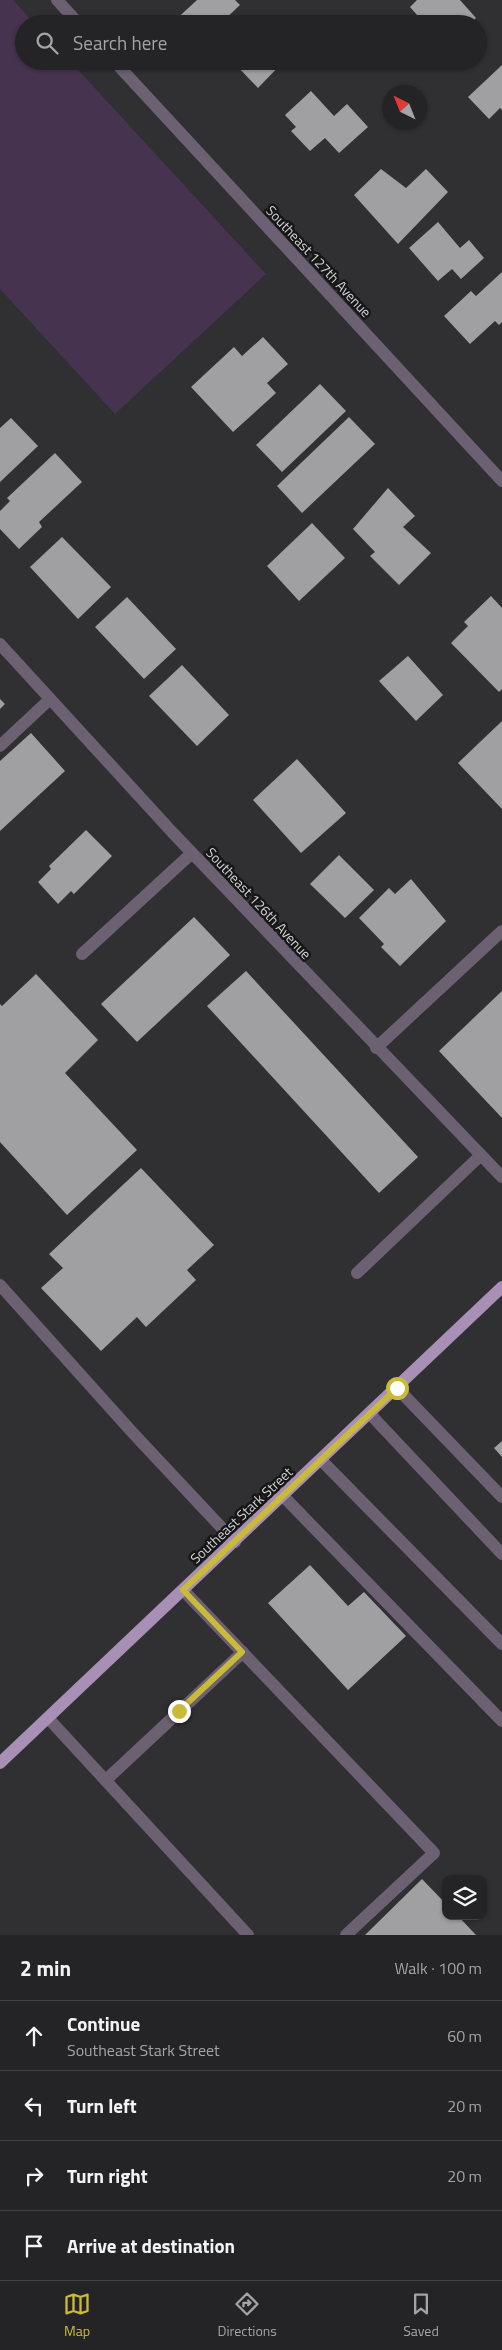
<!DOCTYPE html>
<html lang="en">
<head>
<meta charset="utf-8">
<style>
	:root { --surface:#242325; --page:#302f32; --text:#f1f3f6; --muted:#a3a4a7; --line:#414042; --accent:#c9ba3a }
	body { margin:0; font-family:"Titillium Web",sans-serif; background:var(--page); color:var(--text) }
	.controls { position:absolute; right:15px; bottom:15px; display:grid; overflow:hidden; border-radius:10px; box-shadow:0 1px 4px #0004 }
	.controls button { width:45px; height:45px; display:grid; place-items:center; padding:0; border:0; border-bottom:1px solid var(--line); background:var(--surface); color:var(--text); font:25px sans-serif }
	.compass { position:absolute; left:382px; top:85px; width:45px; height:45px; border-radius:50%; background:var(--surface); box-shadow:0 1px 4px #0004; rotate:317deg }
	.stop { position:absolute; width:15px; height:15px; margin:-11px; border:4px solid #c9ba3a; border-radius:50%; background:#fff }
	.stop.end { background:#c9ba3a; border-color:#fff; box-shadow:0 1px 5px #0008 }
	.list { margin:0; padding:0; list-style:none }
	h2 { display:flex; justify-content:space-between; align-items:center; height:65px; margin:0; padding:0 20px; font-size:21px }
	h2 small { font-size:16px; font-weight:400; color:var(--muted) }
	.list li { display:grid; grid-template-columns:32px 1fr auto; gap:15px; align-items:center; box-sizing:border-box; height:70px; padding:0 20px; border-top:1px solid var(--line) }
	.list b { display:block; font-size:19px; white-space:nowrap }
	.list p { margin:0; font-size:16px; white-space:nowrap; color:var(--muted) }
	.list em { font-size:16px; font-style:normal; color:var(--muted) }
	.icon { flex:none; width:28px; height:28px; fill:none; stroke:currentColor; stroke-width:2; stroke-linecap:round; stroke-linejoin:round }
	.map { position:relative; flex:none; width:502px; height:1935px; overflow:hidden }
	.search { position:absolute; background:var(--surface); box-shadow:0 1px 4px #0004; left:15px; right:15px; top:15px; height:55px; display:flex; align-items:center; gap:12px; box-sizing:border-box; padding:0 18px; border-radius:28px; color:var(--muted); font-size:19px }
	.sheet { height:345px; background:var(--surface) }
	nav { display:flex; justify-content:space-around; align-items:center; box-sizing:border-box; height:70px; border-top:1px solid var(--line); background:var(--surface); font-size:14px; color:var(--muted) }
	nav a { display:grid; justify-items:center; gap:2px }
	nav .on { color:var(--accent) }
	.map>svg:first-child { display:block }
</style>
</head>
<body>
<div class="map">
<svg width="502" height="1935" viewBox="0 0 502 1935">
	<rect width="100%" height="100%" fill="#302f31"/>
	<path fill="#45334f" d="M0,0H13L35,24H24V61H70L266,274L115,414L0,289Z"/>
	<g fill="#a09fa2">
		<path d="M197,0H235L240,5L220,24H171Z"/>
		<path d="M417,0H460L476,18L470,24H425L410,7Z"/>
		<path d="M224,61H284L258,88L237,66L232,70Z"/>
		<path d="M502,65V110L500,108L489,119L468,97Z"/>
		<path d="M311,91L334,116L347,104L368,127L339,153L325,138L310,151L291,131L296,127L285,115Z"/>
		<path d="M381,169L406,188L426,169L448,192L398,244L354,195Z"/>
		<path d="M438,222L460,248L469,240L484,258L461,279L452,269L438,281L409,248Z"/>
		<path d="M502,272V322L499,325L495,321L470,344L444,316L471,291L476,296Z"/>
		<path d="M263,337L288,364L267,383L276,393L233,432L191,387L234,347L242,356Z"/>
		<path d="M320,384L346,411L282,472L256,445Z"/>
		<path d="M349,417L375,444L302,513L277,486Z"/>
		<path d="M11,418L38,446L0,482V428Z"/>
		<path d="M55,453L82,482L39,522L42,527L19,549L0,529V511L10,501L7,498Z"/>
		<path d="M388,488L415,516L403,527L431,553L399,585L370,556L375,552L353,529Z"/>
		<path d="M312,523L345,558L299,601L267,566Z"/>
		<path d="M62,537L111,587L78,619L30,567Z"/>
		<path d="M491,596L502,608V689L499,692L451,643L468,626L464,622Z"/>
		<path d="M127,597L176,649L144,679L95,627Z"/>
		<path d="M408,656L443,695L416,721L379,681Z"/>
		<path d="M182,665L229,715L197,746L149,696Z"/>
		<path d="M0,699L5,704L0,709Z"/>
		<path d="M502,721V809L458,763Z"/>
		<path d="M31,733L65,771L0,831V761Z"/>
		<path d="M297,759L346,813L301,853L253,800Z"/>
		<path d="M86,830L112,856L74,894L71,891L58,904L38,882L51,869L49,866Z"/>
		<path d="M339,855L374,890L345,918L310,884Z"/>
		<path d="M411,879L446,921L400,966L381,947L384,944L359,918L389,888L395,894Z"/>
		<path d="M194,917L230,955L137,1042L101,1004Z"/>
		<path d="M246,971L418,1157L379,1193L207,1006Z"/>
		<path d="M36,974L98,1040L65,1073L137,1150L67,1215L0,1142V1004L2,1006Z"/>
		<path d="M502,991V1118L439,1051Z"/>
		<path d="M141,1168L214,1245L187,1270L196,1280L146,1327L137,1317L101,1351L41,1288L63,1268L49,1254Z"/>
		<path d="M502,1441V1457L494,1448Z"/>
		<path d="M310,1565L348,1606L364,1592L406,1636L348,1690L268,1603Z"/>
		<path d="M422,1879L446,1904V1916H458L476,1935H365Z"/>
	</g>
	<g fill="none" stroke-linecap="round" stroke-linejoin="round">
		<g stroke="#6c6073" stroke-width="12">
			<path d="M0,746L50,699"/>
			<path d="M82,954L192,853"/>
			<path d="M376,1048L502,931"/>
			<path d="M357,1273L481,1155"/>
			<path d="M0,1285L132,1432L235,1542"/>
			<path d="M397,1388L502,1497"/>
			<path d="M370,1414L502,1554"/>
			<path d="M321,1460L502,1644"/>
			<path d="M283,1496L502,1721"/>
			<path d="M183,1590L434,1853L346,1935"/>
			<path d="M48,1718L248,1935"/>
			<path d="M106,1780L243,1652"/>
		</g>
		<g stroke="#6c6073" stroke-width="12">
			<path d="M57,0L79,24"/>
			<path d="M114,61L502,481"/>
			<path d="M0,644L172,832L502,1177"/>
		</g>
		<path stroke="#a78fb6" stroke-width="12" d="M0,1763L502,1287"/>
	</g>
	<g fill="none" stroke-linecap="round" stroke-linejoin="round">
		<path stroke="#c9ba3a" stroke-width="6" d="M179,1711L242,1652L183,1590L397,1388"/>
	</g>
	<g text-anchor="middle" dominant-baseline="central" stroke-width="5" stroke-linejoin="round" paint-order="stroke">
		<g font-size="14" fill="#d3d2d4" stroke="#181718">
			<text transform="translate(319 261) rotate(47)">Southeast 127th Avenue</text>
			<text transform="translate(259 903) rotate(47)">Southeast 126th Avenue</text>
			<text transform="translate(241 1515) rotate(-43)">Southeast Stark Street</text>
		</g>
	</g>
</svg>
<div class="controls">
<button><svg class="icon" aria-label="layers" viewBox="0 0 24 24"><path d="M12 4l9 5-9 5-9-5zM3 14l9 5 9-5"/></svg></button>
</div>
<svg class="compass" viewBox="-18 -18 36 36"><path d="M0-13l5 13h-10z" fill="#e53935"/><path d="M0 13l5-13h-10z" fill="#a3a4a7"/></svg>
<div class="stop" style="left:397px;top:1388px"></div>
<div class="stop end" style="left:179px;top:1711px"></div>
<div class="search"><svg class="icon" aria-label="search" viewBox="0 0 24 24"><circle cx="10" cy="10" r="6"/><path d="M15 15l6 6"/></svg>Search here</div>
</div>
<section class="sheet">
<h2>2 min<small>Walk · 100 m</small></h2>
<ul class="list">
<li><svg class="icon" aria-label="ahead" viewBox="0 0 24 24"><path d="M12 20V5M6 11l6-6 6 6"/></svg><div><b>Continue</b><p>Southeast Stark Street</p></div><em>60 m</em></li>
<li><svg class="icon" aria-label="left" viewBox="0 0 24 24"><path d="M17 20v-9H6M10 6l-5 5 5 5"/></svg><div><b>Turn left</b></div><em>20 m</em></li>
<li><svg class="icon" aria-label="right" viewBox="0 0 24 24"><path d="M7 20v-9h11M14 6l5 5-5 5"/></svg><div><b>Turn right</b></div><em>20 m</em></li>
<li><svg class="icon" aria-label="arrive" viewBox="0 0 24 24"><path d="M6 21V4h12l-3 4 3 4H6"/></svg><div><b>Arrive at destination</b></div></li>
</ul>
</section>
<nav>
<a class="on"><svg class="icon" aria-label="map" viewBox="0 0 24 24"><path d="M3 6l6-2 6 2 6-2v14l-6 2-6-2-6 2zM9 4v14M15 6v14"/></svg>Map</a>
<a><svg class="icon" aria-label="directions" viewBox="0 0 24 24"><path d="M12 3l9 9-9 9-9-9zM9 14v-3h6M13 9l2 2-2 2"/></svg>Directions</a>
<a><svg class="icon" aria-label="saved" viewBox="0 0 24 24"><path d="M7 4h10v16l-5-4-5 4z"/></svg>Saved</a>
</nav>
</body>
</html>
